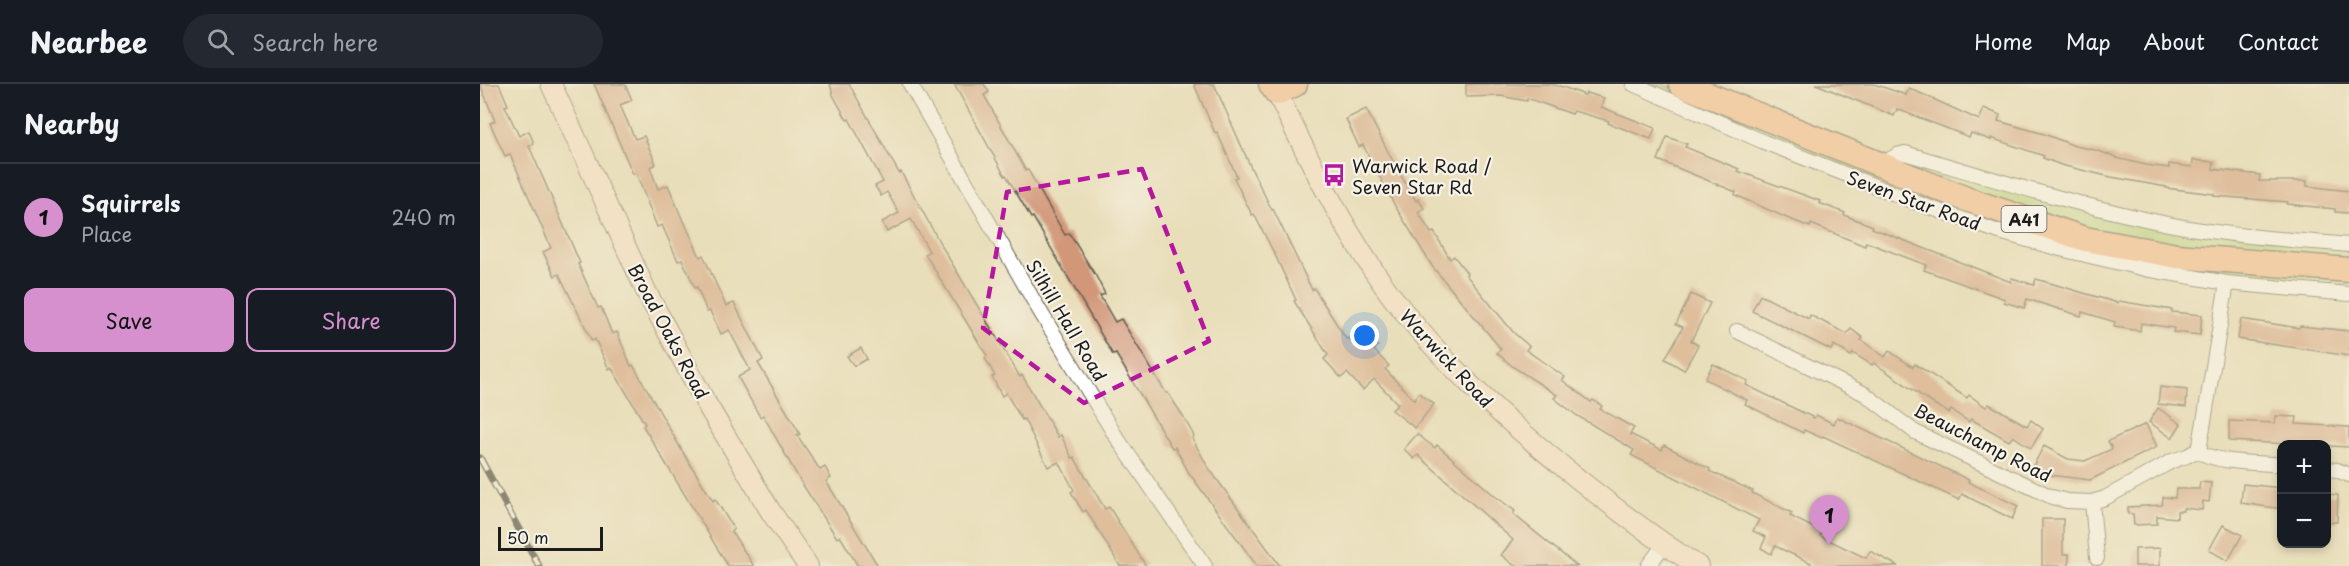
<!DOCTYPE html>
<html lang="en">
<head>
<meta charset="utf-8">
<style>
	:root { --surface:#171b24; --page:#242831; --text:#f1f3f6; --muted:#9ea1a6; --line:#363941; --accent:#d690ce }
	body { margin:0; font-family:"Playpen Sans",sans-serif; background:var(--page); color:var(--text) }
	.controls { position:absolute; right:18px; bottom:18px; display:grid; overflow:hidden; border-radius:12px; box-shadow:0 3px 9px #0003 }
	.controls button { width:54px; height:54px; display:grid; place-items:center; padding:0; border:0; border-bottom:2px solid var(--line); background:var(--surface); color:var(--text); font:30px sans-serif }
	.scale { position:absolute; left:18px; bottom:15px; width:105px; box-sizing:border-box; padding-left:6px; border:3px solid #1c1c1c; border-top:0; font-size:16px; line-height:21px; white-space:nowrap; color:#1c1c1c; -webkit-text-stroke:4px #f7f3e8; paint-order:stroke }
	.you { position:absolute; left:885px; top:252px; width:21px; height:21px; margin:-15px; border:4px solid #fff; border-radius:50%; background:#1a73e8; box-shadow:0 0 0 9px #1a73e833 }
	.badge { display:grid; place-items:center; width:39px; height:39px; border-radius:50%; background:var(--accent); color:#111; font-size:20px; font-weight:700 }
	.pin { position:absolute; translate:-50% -50px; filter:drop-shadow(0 2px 3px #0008) }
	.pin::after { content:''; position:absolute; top:32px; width:21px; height:18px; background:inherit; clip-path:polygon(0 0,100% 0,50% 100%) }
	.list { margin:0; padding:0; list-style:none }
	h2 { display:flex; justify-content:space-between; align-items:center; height:78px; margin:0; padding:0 24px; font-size:26px }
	h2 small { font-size:20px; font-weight:400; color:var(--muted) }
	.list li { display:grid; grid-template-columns:39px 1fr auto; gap:18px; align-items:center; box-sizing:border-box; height:108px; padding:0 24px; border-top:2px solid var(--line) }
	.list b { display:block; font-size:22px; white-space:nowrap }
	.list p { margin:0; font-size:20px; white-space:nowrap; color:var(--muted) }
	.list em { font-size:20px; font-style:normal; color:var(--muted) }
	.actions { display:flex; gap:12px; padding:18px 24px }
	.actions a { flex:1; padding:14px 0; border:2px solid var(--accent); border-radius:12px; text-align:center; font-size:21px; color:var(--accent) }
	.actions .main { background:var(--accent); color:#111 }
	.icon { flex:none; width:33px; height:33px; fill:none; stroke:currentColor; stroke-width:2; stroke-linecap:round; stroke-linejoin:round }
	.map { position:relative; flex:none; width:1869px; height:482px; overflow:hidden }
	header { display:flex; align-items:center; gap:36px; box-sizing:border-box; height:84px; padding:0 30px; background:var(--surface); border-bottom:2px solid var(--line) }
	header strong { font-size:28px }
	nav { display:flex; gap:33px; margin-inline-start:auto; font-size:21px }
	.search { width:420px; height:54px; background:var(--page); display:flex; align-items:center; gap:15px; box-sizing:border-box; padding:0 21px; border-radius:33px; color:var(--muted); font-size:22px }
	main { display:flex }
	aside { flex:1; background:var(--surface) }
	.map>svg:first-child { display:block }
</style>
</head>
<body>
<header>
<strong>Nearbee</strong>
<div class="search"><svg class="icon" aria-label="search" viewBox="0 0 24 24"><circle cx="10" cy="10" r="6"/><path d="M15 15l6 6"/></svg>Search here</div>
<nav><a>Home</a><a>Map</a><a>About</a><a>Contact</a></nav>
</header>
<main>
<aside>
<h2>Nearby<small></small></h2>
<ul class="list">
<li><span class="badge">1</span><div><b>Squirrels</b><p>Place</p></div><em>240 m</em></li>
</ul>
<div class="actions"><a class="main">Save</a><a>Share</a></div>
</aside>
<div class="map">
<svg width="1869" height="482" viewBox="0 0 1869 482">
	<rect width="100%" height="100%" fill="#f7f3e8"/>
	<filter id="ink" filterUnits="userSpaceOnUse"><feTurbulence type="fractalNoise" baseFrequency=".0167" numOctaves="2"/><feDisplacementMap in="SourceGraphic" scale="12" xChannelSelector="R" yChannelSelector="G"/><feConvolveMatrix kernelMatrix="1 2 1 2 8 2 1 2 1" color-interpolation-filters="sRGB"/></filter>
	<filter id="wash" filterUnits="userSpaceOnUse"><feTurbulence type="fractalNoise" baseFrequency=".008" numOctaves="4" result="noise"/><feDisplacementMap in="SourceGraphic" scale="24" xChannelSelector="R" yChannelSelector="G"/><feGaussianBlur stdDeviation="1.35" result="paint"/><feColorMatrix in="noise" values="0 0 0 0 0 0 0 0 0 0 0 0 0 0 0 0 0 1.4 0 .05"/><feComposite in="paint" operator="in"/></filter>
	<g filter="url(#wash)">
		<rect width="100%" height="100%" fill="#e9deba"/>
		<g fill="#b5d47b" stroke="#68784c" stroke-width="1.5">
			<path d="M1166,0H1182L1483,122L1869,194V206L1736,192L1611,170L1479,129L1208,21Z"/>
			<path d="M1432,76L1589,121L1869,167V178L1646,155L1525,121L1425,78Z"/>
		</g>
		<g id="blocks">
			<g fill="#d29779">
				<path d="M0,0H19L28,21L25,22L39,52L49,47L54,60L49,62L100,179L98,180L118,224L121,223L132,250L137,248L151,282L153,281L204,370L233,417L235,415L254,445L251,447L274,482H248L163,342L165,340L131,283L129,285L115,255L112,257L79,190L75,192L63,168L71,164L30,70L25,72L10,39L15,37Z"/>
				<path d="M114,0H145L152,16L140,21L155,55L164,52L176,80L170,83L178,105L188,101L203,137H204L220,173L223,171L246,222L254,219L283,276L278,279L320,350L317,351L340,386L345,383L351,394L346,397L398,482H378L360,452L357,454L321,398L283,331L280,333L258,293L270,286L249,246L241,250L230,227L227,228L217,203L215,204L202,175L198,177L182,141L177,143L156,89L153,90Z"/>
				<path d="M350,0H369L419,89L421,88L461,161L540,293L542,291L578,353L581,351L592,374L594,373L625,425L629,423L666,482H640L606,426L603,428L591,408L594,406L579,378L568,383L544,335L542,336L526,309L522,312L512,293L515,292L505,274L507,272L445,170L449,167L431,135L407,148L402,138L419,129L407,108L401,112L395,102L403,98L369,35L367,36L353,11Z"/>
				<path d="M474,0H504L509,8L504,11L546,87L548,86L585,151L589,149L616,192L625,210L620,212L635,238L641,235L686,309H688L703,332L714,352L712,354L728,383L800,482H777L709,389L695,363L692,364L636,270L633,271L553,133L551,134L526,91L525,92Z"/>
				<path d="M714,0H734L772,86L792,126L793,125L832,206L834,204L866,255L868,254L875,262L888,251L898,262L894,266L909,282L905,285L934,316L939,309L954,320L935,344L912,326L918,320L894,295L883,306L867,289L861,294L844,275L848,271L814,217L816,216L795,171L774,130L772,131L754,94L757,93L737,48L735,49Z"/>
				<path d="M986,0H1070L1083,3L1105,11L1106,9L1124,14L1121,23L1175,44L1171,55L1128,39L1129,37L1094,27L1092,30L1047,14V17L1021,12L986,13Z"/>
				<path d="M1336,0H1394L1426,11L1429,4L1499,36L1504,24L1520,31L1518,37L1564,50L1595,62L1615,66L1636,73V74L1666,81L1689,84V80L1712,83L1713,76L1734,78L1733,85L1780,91L1779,97H1827V102L1869,107V129L1855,128V125L1807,120L1808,118L1734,112V110L1686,104V103L1631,93L1581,81L1563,74L1564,72L1511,54V56L1491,49L1489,53L1417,25L1414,32Z"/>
				<path d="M886,25L917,85L936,117L938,115L944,124L938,128L951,149L954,148L970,175L974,172L987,189L986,191L1034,249L1049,262L1046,266L1085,293L1082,296L1111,318L1113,316L1122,322L1120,325L1154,344L1150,350L1182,366L1184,361L1230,385L1229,387L1273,407L1272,409L1312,429L1310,432L1342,448L1340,452L1386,474L1390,467L1418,482H1330L1331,479L1295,462L1291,470L1281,464L1286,453L1273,447L1279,436L1151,371L1154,366L1096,331L1074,314L1077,311L1032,282L1017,269L1021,265L952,182L915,122L883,61L879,63L866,35Z"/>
				<path d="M1187,53L1207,60L1205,63L1259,85L1258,87L1340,117L1339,119L1365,129L1364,131L1393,142L1392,144L1531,198L1532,194L1554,201L1556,195L1638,219L1639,217L1692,226V228L1722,231L1720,251L1693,248L1694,244L1661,239L1660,247L1634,243L1635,238L1602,228L1601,232L1547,215L1544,224L1524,218L1525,215L1444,186L1446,181L1386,158L1385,162L1331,140L1330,143L1307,134L1255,111L1256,108L1178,76Z"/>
				<path d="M1211,210L1230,219L1211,257L1218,261L1204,286L1185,275L1203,243L1196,240Z"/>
				<path d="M1280,211L1329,235L1330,231L1367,250L1371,245L1383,254L1381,256L1405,273L1409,267L1433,283L1435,280L1487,314L1489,311L1506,323L1509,320L1547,342L1551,336L1563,345L1551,364L1533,352L1529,357L1491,335L1489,338L1471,326L1469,329L1452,319L1394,279L1392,281L1373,269L1371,272L1354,261L1351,266L1272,227Z"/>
				<path d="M1761,235L1819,244L1820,242L1869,247V272L1758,255Z"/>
				<path d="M381,264L387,275L374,282L367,272Z"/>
				<path d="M1233,280L1268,297L1266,301L1334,334L1336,331L1354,340L1357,333L1489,396L1488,398L1538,422L1532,435L1482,410L1479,416L1343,352L1342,354L1324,346L1323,349L1265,320L1267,316L1225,295Z"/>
				<path d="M1680,303L1707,306L1706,323L1678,320Z"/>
				<path d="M1678,324L1701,340L1692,354L1669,338Z"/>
				<path d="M1796,332L1817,333L1816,340L1869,343V363L1749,357V337L1795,339Z"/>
				<path d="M1666,340L1677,363L1610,396L1570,391L1553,382L1564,362L1588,375L1605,377L1632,365L1628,357Z"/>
				<path d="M937,350L955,364L957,361L1016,413L1035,427L1033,430L1097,482H1035L1021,471L1033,456L938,371L934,375L924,365Z"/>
				<path d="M1720,398L1731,399L1729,418L1723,417L1722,426L1703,424V427H1697V434L1677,432V440L1654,441L1653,430H1648V423L1682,421L1683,413L1695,414L1696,405H1719Z"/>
				<path d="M1763,400L1802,404V425L1761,419Z"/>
				<path d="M1846,410L1858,411L1857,438H1846Z"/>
				<path d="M1562,435H1583V470H1589V482H1562Z"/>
				<path d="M1743,441L1762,451L1748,477L1729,466Z"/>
				<path d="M1680,464V482H1655V465Z"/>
			</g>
		</g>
	</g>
	<g filter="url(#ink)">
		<use href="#blocks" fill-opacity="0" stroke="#646053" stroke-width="1.5"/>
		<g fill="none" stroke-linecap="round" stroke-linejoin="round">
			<g stroke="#646053" stroke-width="16">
				<g id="street">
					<path d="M430,0L555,219L635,351L725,482"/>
					<path d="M1153,0L1284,58L1440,120L1519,148L1580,165L1665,185L1747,199L1869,210"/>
					<path d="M1402,80L1417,71L1425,69C1506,93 1586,118 1669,136C1734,151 1802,155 1869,161"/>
					<path d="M1257,247L1385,310L1435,348L1572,413L1587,417L1612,418L1617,474"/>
					<path d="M1716,367C1741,380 1774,378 1802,381"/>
					<path d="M1846,385L1857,386L1869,391"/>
					<path d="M1612,418L1625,414L1692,377L1707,372L1716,367L1720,361L1747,199"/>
					<path d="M1168,482L1184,461"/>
				</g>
			</g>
			<g stroke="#646053" stroke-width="22">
				<g id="secondary">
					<path d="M71,0L167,209L226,319L291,428L328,482"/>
					<path d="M797,9C830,78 865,149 910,210C961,278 1022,333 1087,386C1129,420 1172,453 1218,482"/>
				</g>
			</g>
			<g stroke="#646053" stroke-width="27">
				<g id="highway">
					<path d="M791,0L797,9L815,0"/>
					<path d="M1201,0L1486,115L1605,155L1697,172L1869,186"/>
				</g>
			</g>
			<use href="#street" stroke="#fff" stroke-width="14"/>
			<use href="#secondary" stroke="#fde4d1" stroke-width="20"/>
			<use href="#highway" stroke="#fbbb8d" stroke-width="24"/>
			<g stroke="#1c1c1c" stroke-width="7">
				<path id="rail" d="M0,374L59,482"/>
			</g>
			<use href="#rail" stroke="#f7f3e8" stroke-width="4.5" stroke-dasharray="14" stroke-linecap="butt"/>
		</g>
	</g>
	<path d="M0 0H1869V482H0ZM662,85L729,257L604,319L503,244L527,108Z" fill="#e9deba" fill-opacity=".55" fill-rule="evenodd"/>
	<path fill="none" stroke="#b5179e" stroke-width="4.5" stroke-dasharray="12 8" stroke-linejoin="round" d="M662,85L729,257L604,319L503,244L527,108Z"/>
	<defs>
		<g id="bus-bare" transform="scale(1.8)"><path d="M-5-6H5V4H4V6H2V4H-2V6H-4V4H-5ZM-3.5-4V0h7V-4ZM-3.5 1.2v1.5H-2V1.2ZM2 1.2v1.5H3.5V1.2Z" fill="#b5179e" stroke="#f7f3e8" stroke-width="2.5" paint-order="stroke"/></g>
	</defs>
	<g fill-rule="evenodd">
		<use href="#bus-bare" x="854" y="91"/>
	</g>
	<g text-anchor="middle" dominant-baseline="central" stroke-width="4.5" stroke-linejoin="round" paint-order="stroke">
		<rect fill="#f7f3e8" stroke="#5e5c59" stroke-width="1.5" x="1521.5" y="122" width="45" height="26" rx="4.5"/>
		<g font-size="16" font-weight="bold" fill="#1c1c1c">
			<text x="1544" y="135">A41</text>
		</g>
		<g font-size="18" fill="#1c1c1c" stroke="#f7f3e8" text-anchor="start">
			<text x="872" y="81">Warwick Road /<tspan x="872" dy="21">Seven Star Rd</tspan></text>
		</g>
		<g font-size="18" fill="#1c1c1c" stroke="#f7f3e8">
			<text transform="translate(1434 116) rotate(20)">Seven Star Road</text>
			<text transform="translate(587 236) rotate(59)">Silhill Hall Road</text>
			<text transform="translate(189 247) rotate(62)">Broad Oaks Road</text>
			<text transform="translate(967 274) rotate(47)">Warwick Road</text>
			<text transform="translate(1503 358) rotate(27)">Beauchamp Road</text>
		</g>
	</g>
</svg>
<div class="controls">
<button>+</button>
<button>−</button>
</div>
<div class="scale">50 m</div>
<div class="you"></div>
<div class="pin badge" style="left:1349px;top:461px">1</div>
</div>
</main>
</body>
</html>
